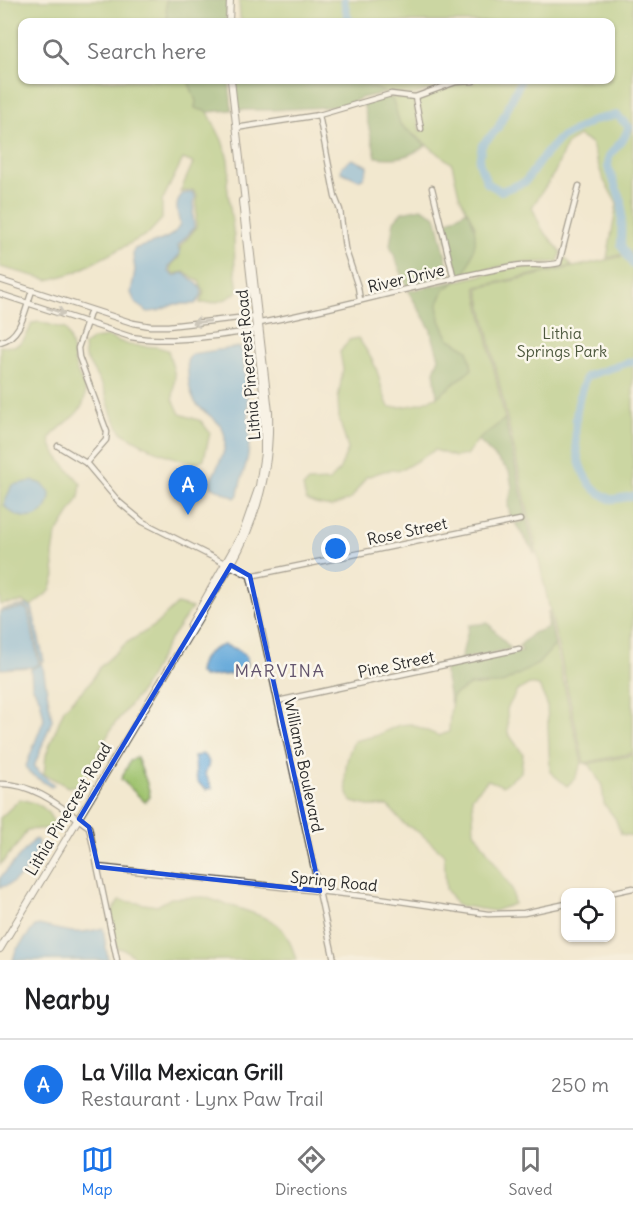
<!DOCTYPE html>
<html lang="en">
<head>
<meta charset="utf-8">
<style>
	:root { --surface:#fff; --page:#f6f6f6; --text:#202124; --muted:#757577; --line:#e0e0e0; --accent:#1a73e8 }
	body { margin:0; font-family:Delius,sans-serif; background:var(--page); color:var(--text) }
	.controls { position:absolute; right:18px; bottom:18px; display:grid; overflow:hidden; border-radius:12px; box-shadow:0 2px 4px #0004 }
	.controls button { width:54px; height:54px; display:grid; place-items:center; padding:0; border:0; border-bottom:2px solid var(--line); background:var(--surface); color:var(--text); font:30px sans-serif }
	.you { position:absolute; left:336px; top:549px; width:21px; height:21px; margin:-15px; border:4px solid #fff; border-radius:50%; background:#1a73e8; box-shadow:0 0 0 9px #1a73e833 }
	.badge { display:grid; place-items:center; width:39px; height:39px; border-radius:50%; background:var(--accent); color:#fff; font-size:20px; font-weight:700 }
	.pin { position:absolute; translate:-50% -50px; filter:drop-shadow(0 2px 3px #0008) }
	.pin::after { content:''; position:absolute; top:32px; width:21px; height:18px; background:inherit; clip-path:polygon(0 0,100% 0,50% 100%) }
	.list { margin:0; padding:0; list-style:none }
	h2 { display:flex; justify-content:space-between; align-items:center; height:78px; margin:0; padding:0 24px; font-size:26px }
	h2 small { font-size:20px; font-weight:400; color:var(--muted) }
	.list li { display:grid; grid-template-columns:39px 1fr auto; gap:18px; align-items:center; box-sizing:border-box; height:90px; padding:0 24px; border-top:2px solid var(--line) }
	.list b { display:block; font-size:22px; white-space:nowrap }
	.list p { margin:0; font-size:20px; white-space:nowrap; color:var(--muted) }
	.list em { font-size:20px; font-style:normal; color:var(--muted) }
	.icon { flex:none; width:33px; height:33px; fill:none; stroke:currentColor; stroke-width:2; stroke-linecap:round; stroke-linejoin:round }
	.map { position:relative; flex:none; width:633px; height:960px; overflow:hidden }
	.search { position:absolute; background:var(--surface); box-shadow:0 2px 4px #0004; left:18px; right:18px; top:18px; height:66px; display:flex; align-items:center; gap:15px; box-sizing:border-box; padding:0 21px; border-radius:12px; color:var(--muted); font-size:22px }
	.sheet { height:168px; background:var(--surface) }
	nav { display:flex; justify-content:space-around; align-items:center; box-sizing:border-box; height:84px; border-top:2px solid var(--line); background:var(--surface); font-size:16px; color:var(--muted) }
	nav a { display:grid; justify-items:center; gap:3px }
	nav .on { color:var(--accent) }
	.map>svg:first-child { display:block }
</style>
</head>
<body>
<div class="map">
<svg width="633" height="960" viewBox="0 0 633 960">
	<rect width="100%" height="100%" fill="#fbf7ec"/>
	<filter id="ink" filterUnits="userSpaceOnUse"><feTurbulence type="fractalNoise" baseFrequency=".0167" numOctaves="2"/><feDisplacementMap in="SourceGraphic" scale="12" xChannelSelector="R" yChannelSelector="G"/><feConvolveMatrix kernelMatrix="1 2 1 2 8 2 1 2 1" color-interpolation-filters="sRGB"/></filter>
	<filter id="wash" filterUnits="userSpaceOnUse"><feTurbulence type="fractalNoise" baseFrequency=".008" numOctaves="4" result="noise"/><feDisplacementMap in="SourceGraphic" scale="24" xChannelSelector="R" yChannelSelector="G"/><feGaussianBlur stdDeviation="1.35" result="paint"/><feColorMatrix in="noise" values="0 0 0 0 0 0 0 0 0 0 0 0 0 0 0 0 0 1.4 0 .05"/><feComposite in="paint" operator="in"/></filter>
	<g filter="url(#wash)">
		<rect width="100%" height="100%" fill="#f2e8cf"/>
		<g fill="#9cc16b" stroke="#64764b" stroke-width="1.5">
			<path d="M0,0H166L167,22H22V80H188L196,101L195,108L208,112L222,140L228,159L229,171L227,184L234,237L235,271L238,290C229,301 213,304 200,303L204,292L199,281L184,272L174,274L171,271V266C180,254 179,263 180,247L196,228L197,195L193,190L180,192L193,163L183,159L162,201V219L148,234L76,272L49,280L0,267Z"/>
			<path d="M239,0H633V252L607,258L617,204L603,179L591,143L578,136L566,145L555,172L532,207L542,229L561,252L558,262L516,263L464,275L475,226L459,195L452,164L400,124L393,101L388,97L413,99L420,131L424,130L417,98L463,82L474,83L475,80H610V22H243L240,18Z"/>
			<path d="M351,80H456L414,95L392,92L385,93C379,88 360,84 351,80Z"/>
			<path d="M633,254V753L584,763L478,288Z"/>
			<path d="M564,257L572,266L476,287L505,419L478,440L466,455L455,457L435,450L403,469L384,471L366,477L351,499L331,507L315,504L306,500L303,487L308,482L329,481L339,471L348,449L339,419L338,399L343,369L340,352L349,340L358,338C365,348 373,359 377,371C381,384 383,395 389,407C426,409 446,392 472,369L468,350L448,338L440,320L438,304L444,289L457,281L516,267L561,266Z"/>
			<path d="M40,322L65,329C73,342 72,355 76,369C78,377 84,383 85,391C87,414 61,423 50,438C51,455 71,470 81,484L79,498L56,535L53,555L55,576L50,591L31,606L24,602L0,605V346C19,349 26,341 32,323Z"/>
			<path d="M108,337L129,345L157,347L168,350L175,375L173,399L180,414L201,421L210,433L204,459L195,463L178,459L153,450L122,433L112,415L104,389L85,357L84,345L93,339Z"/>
			<path d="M177,604L192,608L170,639L142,690L113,726L81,784L68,787L44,774L46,755L64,709L90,683L100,667L126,643L153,627Z"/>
			<path d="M555,645L582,763L575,778L567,786L550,772L547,704L539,686L529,684L517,691L507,709L508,733L523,754L521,772L503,786L488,780L472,797L474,831L512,889L514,904L494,911L457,905L446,889L444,854L420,833L404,824L388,806H368L352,802C341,785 345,759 354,741L375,736L399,725L411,724L439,736L449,732L450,714L453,695L470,685L484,686L538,664Z"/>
			<path d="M633,755V836L621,834L615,818L604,804L602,786L590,765L587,764Z"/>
			<path d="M137,757C141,772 149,782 150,797L145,802L121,779L130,761Z"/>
			<path d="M20,799C41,804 48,807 56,828L27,830L18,844L0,865V818Z"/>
			<path d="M204,897C220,903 270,916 279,926C288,935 293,948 296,960H138L124,949L117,948L110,915L119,900L157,906L171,898Z"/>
		</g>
		<g fill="#7da75f" stroke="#546945" stroke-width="1.5">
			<path d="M166,0H228L226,22H167Z"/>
			<path d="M188,80H229L232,110L208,112L195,108L196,101Z"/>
			<path d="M234,80H351C360,84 379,88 385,93L361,98L345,106L272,110H237Z"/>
			<path d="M388,97L393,101L400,124L426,146C407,157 398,160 376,157L363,103Z"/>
			<path d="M421,208L436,216L451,278L407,287L390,245L394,221L402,212Z"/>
			<path d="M467,210C481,235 475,249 465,274L456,277L442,219L447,222Z"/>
			<path d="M457,281L444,289L438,304L440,320L448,338L468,350L472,369L437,397L434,371L439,358L430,328L408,291Z"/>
			<path d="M505,419L535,554L515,523L523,522L522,518L511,519L508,506L512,487L509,471L478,440Z"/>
			<path d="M548,611L555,645L538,664L501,684L470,685L453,695L451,704L444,668L522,651L521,647L517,648L533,633L547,628Z"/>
			<path d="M488,623L511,649L444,663L461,659L469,625Z"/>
		</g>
		<g fill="#65a9da" stroke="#486a82" stroke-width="1.5">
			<path d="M352,159L368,166L364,177L359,180L341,172L342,166Z"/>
			<path d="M193,192L195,196L193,215L194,228L178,246L180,254L169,266V272L174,276L183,273C195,282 211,289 195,304H175L158,311L148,312L136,304L131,293L135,270L133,255L134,249C149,243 174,241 180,224C177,211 174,205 182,194Z"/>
			<path d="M238,347L241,348L243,355C245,384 251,415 249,445C249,463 240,478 238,495L235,498L211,486L210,482C215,470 225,456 225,442C226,420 206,417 195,402C188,391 188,373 187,360L192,354Z"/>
			<path d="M34,481L42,484L50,493C50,522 18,524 4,505L12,485Z"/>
			<path d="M26,605L32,607L44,661L42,662L52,720L34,767L54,785L51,787L29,773L26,766L44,719L40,699L32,686L31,669L41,664L30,610L24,606L0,610Z"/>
			<path d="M24,608L28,611L39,664L33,667L0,669V612Z"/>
			<path d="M224,645L236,649L247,657L246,666L232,674L203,677L199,673C200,658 210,649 224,645Z"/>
			<path d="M202,754C211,760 210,765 205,773L212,788L207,789C191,782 198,770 194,757Z"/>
			<path d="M35,839L38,841C37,860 19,885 0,887V878Z"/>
			<path d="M39,925C66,931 75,936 103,928L108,960H13L16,950L35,926Z"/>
		</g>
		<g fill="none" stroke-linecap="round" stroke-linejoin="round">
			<g stroke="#65a9da" stroke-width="8">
				<path d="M344,0L348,19L352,22"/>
				<path d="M521,80L498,128L482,145L479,162L487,183L501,191L525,182L543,157L559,139L594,120L617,115L629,127L624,138L609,156L608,167L622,203L621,245L633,265"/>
				<path d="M633,361L587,376C571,407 568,473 601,494C603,495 608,498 609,499C616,500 626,497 633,496"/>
			</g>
		</g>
	</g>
	<g filter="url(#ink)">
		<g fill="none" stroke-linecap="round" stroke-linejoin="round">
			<g stroke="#494744" stroke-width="7">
				<g id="minor">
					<path d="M415,97L421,129"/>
					<path d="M319,115L335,197L340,210L345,248L358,287L360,300"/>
					<path d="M236,128L319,115L391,94L415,97L456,82L473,81"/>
					<path d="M432,188L454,279"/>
					<path d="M0,280L133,323L150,326H168L256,316"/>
					<path d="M0,294L131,337C173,344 217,335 259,330"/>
					<path d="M260,323C345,307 428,281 514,266C529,263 545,267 559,263L579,186"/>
					<path d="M0,342C22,337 25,309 32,291"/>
					<path d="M58,446L86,463L119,502L143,522L250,576L520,520"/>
					<path d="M86,463L106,440L107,432L79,357L78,348L91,310"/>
					<path d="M250,576L334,960"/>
					<path d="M278,701L519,649"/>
					<path d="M0,784C33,782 64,809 89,827L117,960"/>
					<path d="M98,867L372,897L488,914L524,913L566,904"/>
					<path d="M610,893L633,888"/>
				</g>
			</g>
			<g stroke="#494744" stroke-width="8">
				<g id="major">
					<path d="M229,22L230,0"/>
					<path d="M190,626L243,532L259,486L264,453V400L242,201"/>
					<path d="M0,949L231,565C258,517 271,467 269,412L231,80"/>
				</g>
			</g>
			<use href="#minor" stroke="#fff" stroke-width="4.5"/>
			<use href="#major" stroke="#fff" stroke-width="6"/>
		</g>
		<defs><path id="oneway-shaft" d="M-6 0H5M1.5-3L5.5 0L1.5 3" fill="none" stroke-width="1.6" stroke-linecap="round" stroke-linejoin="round" transform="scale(1.5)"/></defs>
		<g stroke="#a0a0a0">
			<use href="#oneway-shaft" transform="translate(56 311) rotate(19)"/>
			<use href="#oneway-shaft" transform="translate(201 322) rotate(174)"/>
		</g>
	</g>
	<path d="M0 0H633V960H0ZM231,565L250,576L320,891L98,867L89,827L79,819Z" fill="#f2e8cf" fill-opacity=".55" fill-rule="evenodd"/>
	<path fill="none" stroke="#1d4ed8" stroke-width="4.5" stroke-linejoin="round" d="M231,565L250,576L320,891L98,867L89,827L79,819Z"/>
	<g text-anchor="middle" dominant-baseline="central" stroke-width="5" stroke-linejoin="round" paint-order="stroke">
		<g font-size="16" fill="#2b2b2b" stroke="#fbf7ec">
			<text transform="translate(406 278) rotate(-13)">River Drive</text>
			<text transform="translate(248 365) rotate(-95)">Lithia Pinecrest Road</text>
			<text transform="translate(407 531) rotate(-12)">Rose Street</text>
			<text transform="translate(396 664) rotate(-12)">Pine Street</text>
			<text transform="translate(304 765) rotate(78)">Williams Boulevard</text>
			<text transform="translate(68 809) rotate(-59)">Lithia Pinecrest Road</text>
			<text transform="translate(334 881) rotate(6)">Spring Road</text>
		</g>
		<g font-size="16" fill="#4d583e" stroke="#fbf7ec">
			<text x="562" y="333">Lithia<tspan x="562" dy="18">Springs Park</tspan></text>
		</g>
		<g font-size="18" letter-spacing="1.5" fill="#63556e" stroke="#fbf7ec">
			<text x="280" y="670">MARVINA</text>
		</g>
	</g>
</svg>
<div class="controls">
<button><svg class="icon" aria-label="locate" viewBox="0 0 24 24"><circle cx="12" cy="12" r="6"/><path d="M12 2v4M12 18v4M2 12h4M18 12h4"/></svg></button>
</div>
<div class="you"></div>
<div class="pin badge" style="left:188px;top:515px">A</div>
<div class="search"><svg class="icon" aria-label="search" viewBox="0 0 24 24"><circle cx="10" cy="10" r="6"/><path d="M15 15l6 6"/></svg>Search here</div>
</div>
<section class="sheet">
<h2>Nearby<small></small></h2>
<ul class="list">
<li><span class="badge">A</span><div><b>La Villa Mexican Grill</b><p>Restaurant · Lynx Paw Trail</p></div><em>250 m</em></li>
</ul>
</section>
<nav>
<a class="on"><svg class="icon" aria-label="map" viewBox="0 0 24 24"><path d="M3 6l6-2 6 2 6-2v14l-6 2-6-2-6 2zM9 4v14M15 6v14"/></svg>Map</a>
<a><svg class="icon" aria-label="directions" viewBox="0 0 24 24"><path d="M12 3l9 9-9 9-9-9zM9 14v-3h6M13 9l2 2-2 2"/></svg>Directions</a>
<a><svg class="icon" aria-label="saved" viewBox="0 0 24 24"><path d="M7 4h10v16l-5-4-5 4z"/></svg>Saved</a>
</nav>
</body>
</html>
